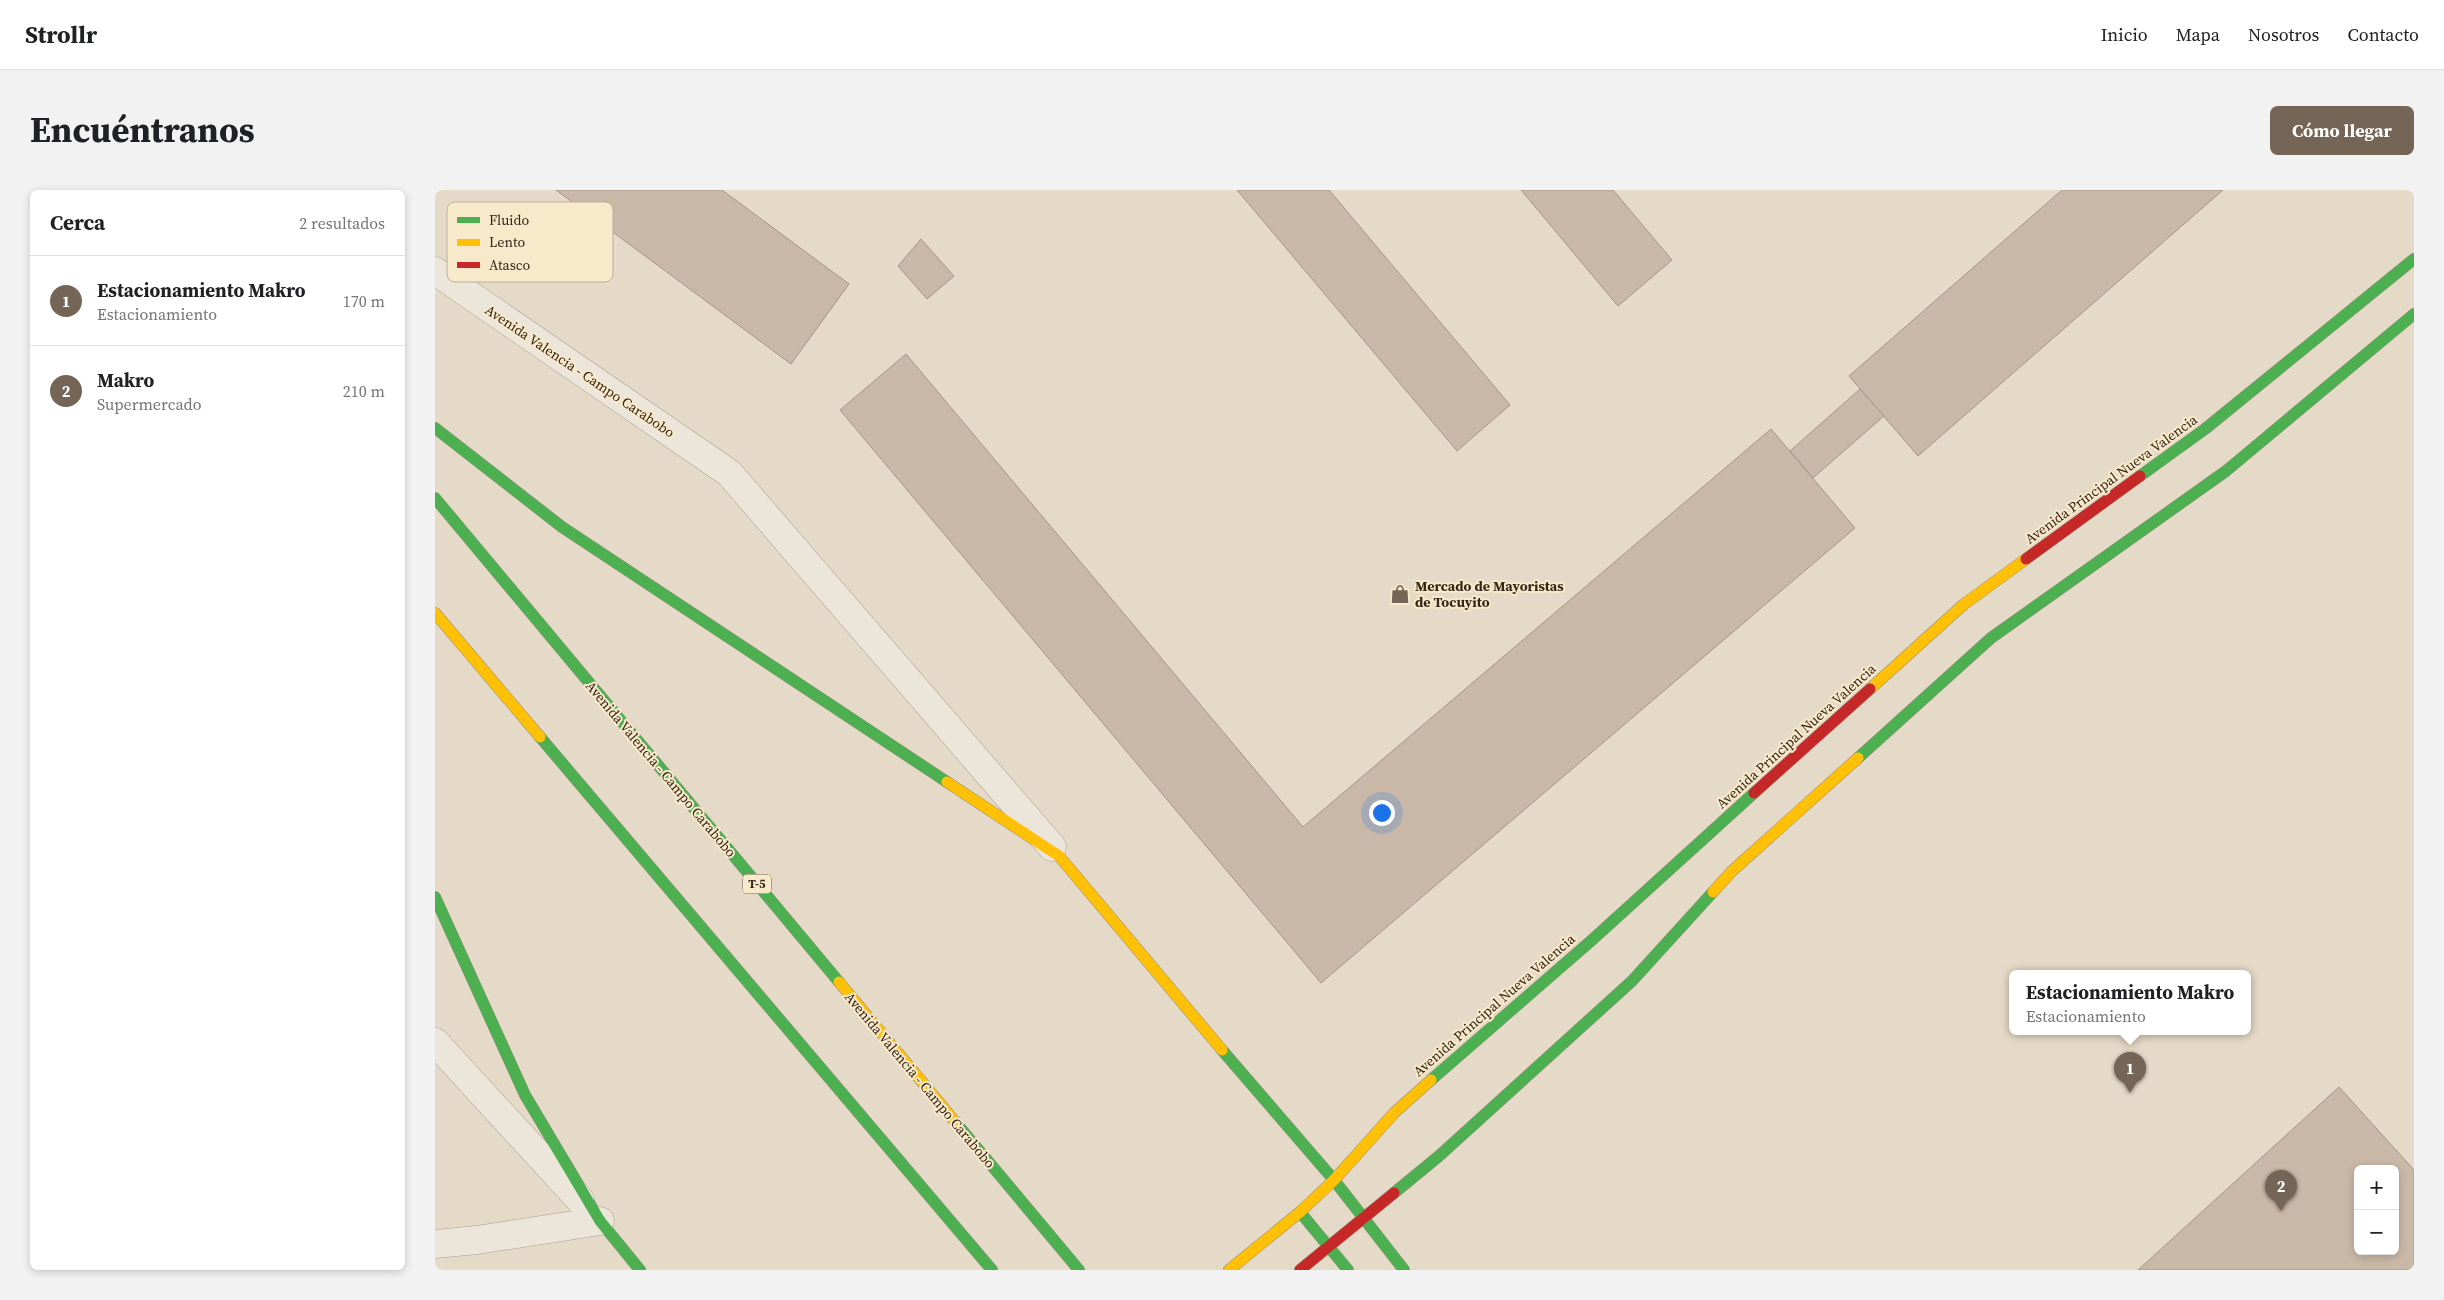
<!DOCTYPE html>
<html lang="es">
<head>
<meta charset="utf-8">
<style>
	:root { --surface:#fff; --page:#f2f2f2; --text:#202124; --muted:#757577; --line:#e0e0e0; --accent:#746557 }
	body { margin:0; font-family:"Source Serif 4",serif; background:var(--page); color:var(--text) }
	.controls { position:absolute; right:15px; bottom:15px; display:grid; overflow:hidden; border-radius:8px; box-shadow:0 2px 8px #0003 }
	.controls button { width:45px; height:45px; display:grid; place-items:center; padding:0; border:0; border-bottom:1px solid var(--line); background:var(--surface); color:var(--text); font:25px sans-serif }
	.you { position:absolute; left:946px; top:622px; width:18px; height:18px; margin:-12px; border:4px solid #fff; border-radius:50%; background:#1a73e8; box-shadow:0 0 0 8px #1a73e833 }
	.badge { display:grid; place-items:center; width:32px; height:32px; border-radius:50%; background:var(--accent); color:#fff; font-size:16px; font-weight:700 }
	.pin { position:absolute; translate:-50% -41px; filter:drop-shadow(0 1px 2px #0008) }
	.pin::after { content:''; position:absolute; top:26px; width:18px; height:15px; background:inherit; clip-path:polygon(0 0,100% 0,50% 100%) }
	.popup { position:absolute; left:1574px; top:780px; width:242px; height:65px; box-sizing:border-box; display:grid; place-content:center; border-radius:8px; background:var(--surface); filter:drop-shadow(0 1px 4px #0005); font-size:16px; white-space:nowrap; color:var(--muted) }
	.popup b { font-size:19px; color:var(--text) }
	.popup::after { content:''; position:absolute; left:50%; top:100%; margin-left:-10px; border:10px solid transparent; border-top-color:var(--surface) }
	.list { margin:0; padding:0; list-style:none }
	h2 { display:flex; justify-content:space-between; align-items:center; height:65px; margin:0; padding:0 20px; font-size:21px }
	h2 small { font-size:16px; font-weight:400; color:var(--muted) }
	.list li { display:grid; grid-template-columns:32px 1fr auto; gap:15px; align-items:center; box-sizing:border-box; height:90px; padding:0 20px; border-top:1px solid var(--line) }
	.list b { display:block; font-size:19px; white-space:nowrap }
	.list p { margin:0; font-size:16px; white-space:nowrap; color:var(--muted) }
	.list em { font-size:16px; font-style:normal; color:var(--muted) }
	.map { position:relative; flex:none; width:1979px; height:1080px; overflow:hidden; border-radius:8px }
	header { display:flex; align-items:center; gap:30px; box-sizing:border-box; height:70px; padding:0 25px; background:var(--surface); border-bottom:1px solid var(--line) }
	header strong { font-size:24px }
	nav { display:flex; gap:28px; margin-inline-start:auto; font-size:18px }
	.intro { display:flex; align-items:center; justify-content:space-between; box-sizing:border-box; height:120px; padding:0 30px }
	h1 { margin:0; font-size:35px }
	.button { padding:12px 22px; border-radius:8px; background:var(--accent); color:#fff; font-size:18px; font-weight:700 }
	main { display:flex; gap:30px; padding:0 30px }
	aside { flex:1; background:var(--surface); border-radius:8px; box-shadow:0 2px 8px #0003 }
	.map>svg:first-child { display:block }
</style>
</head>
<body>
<header>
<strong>Strollr</strong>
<nav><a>Inicio</a><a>Mapa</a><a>Nosotros</a><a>Contacto</a></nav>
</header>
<div class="intro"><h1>Encuéntranos</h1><a class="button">Cómo llegar</a></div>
<main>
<aside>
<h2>Cerca<small>2 resultados</small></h2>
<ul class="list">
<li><span class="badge">1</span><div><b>Estacionamiento Makro</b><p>Estacionamiento</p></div><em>170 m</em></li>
<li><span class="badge">2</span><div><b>Makro</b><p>Supermercado</p></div><em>210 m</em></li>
</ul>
</aside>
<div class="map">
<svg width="1979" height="1080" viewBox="0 0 1979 1080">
	<rect width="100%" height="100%" fill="#e5dac7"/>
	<g fill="#c9b7a7" stroke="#a59587" fill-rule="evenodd">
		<path d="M121,0H287L414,94L356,174Z"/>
		<path d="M802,0H894L1075,215L1022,261Z"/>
		<path d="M1086,0H1178L1237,70L1183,116Z"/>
		<path d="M1627,0H1788L1483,266L1414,186Z"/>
		<path d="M486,49L519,86L492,109L463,76Z"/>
		<path d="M471,164L868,637L1336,239L1420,338L886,793L405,220Z"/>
		<path d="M1425,199L1449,226L1378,288L1355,261Z"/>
		<path d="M1904,897L1979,980V1080H1703ZM1923,979H1960V1061H1923Z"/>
	</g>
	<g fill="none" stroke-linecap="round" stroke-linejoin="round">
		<g stroke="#a99f91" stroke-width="29">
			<g id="street">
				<path d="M0,81L294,283L617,657"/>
				<path d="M0,852L145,1010"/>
				<path d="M0,1054L42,1050L165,1031"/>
			</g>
		</g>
		<g stroke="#998e81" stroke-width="12">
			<g id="fast">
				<path d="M0,238L127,337L512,592"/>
				<path d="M1705,286L1770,239L1979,69"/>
				<path d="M0,308L404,792"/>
				<path d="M105,547L557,1080"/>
				<path d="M1423,568L1556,448L1791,281L1979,124"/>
				<path d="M0,707L90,905L165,1031"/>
				<path d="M787,860L899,990L969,1080"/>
				<path d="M996,890L1157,750L1319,603"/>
				<path d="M522,934L644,1080"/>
				<path d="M959,1003L1004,966L1197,791L1278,702"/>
				<path d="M865,1022L913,1080"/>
				<path d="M165,1031L205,1080"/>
			</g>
		</g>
		<g stroke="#998e81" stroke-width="12">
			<g id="slow">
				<path d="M0,423L105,547"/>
				<path d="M1435,499L1528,415L1591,369"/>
				<path d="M512,592L624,666"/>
				<path d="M624,666L787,860"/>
				<path d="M1278,702L1297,681L1423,568"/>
				<path d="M404,792L522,934"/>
				<path d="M794,1080L865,1022L899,990L960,922L996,890"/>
			</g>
		</g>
		<g stroke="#998e81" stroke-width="12">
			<g id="jam">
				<path d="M1591,369L1705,286"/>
				<path d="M1319,603L1435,499"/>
				<path d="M865,1080L959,1003"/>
			</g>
		</g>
		<use href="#street" stroke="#ece5da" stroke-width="28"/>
		<use href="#fast" stroke="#4caf50" stroke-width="11"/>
		<use href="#slow" stroke="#ffc107" stroke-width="11"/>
		<use href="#jam" stroke="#c62828" stroke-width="11"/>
	</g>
	<defs>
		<g id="shop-bare" transform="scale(1.5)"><path d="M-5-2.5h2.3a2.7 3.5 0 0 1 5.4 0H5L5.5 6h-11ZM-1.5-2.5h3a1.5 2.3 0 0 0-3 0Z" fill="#746557" stroke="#f8e9ca" stroke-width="2.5" paint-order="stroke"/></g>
	</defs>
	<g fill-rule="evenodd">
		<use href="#shop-bare" x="965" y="404"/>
	</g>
	<g text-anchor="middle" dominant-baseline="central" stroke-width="4" stroke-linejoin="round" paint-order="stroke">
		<rect fill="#f8e9ca" stroke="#71604f" stroke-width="1" x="308" y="684.5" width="28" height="19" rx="4"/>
		<g font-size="12" font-weight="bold" fill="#37261a">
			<text x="322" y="694">T-5</text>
		</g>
		<g font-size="14" fill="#37261a" stroke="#f8e9ca">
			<text transform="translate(145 181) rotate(34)">Avenida Valencia - Campo Carabobo</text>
			<text transform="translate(1676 289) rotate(-36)">Avenida Principal Nueva Valencia</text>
			<text transform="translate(1361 546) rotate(-42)">Avenida Principal Nueva Valencia</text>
			<text transform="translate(226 579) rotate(50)">Avenida Valencia - Campo Carabobo</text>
			<text transform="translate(1059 815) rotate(-41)">Avenida Principal Nueva Valencia</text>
			<text transform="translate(485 890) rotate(50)">Avenida Valencia - Campo Carabobo</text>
		</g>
		<g font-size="14" font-weight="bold" fill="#37261a" stroke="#f8e9ca" text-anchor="start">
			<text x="980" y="396">Mercado de Mayoristas<tspan x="980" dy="16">de Tocuyito</tspan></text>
		</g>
	</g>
	<rect x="12" y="12" width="166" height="80" rx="8" fill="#f8e9ca" stroke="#beae95" stroke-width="1"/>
	<rect x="22" y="27" width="23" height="6" fill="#4caf50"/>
	<rect x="22" y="49" width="23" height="7" fill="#ffc107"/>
	<rect x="22" y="72" width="23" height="6" fill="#c62828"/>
	<g font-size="14" fill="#37261a">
		<text x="54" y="35">Fluido</text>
		<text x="54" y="57">Lento</text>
		<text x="54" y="80">Atasco</text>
	</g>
</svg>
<div class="controls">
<button>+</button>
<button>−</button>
</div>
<div class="you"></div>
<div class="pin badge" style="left:1695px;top:903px">1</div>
<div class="popup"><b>Estacionamiento Makro</b>Estacionamiento</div>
<div class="pin badge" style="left:1846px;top:1021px">2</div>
</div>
</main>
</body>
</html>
